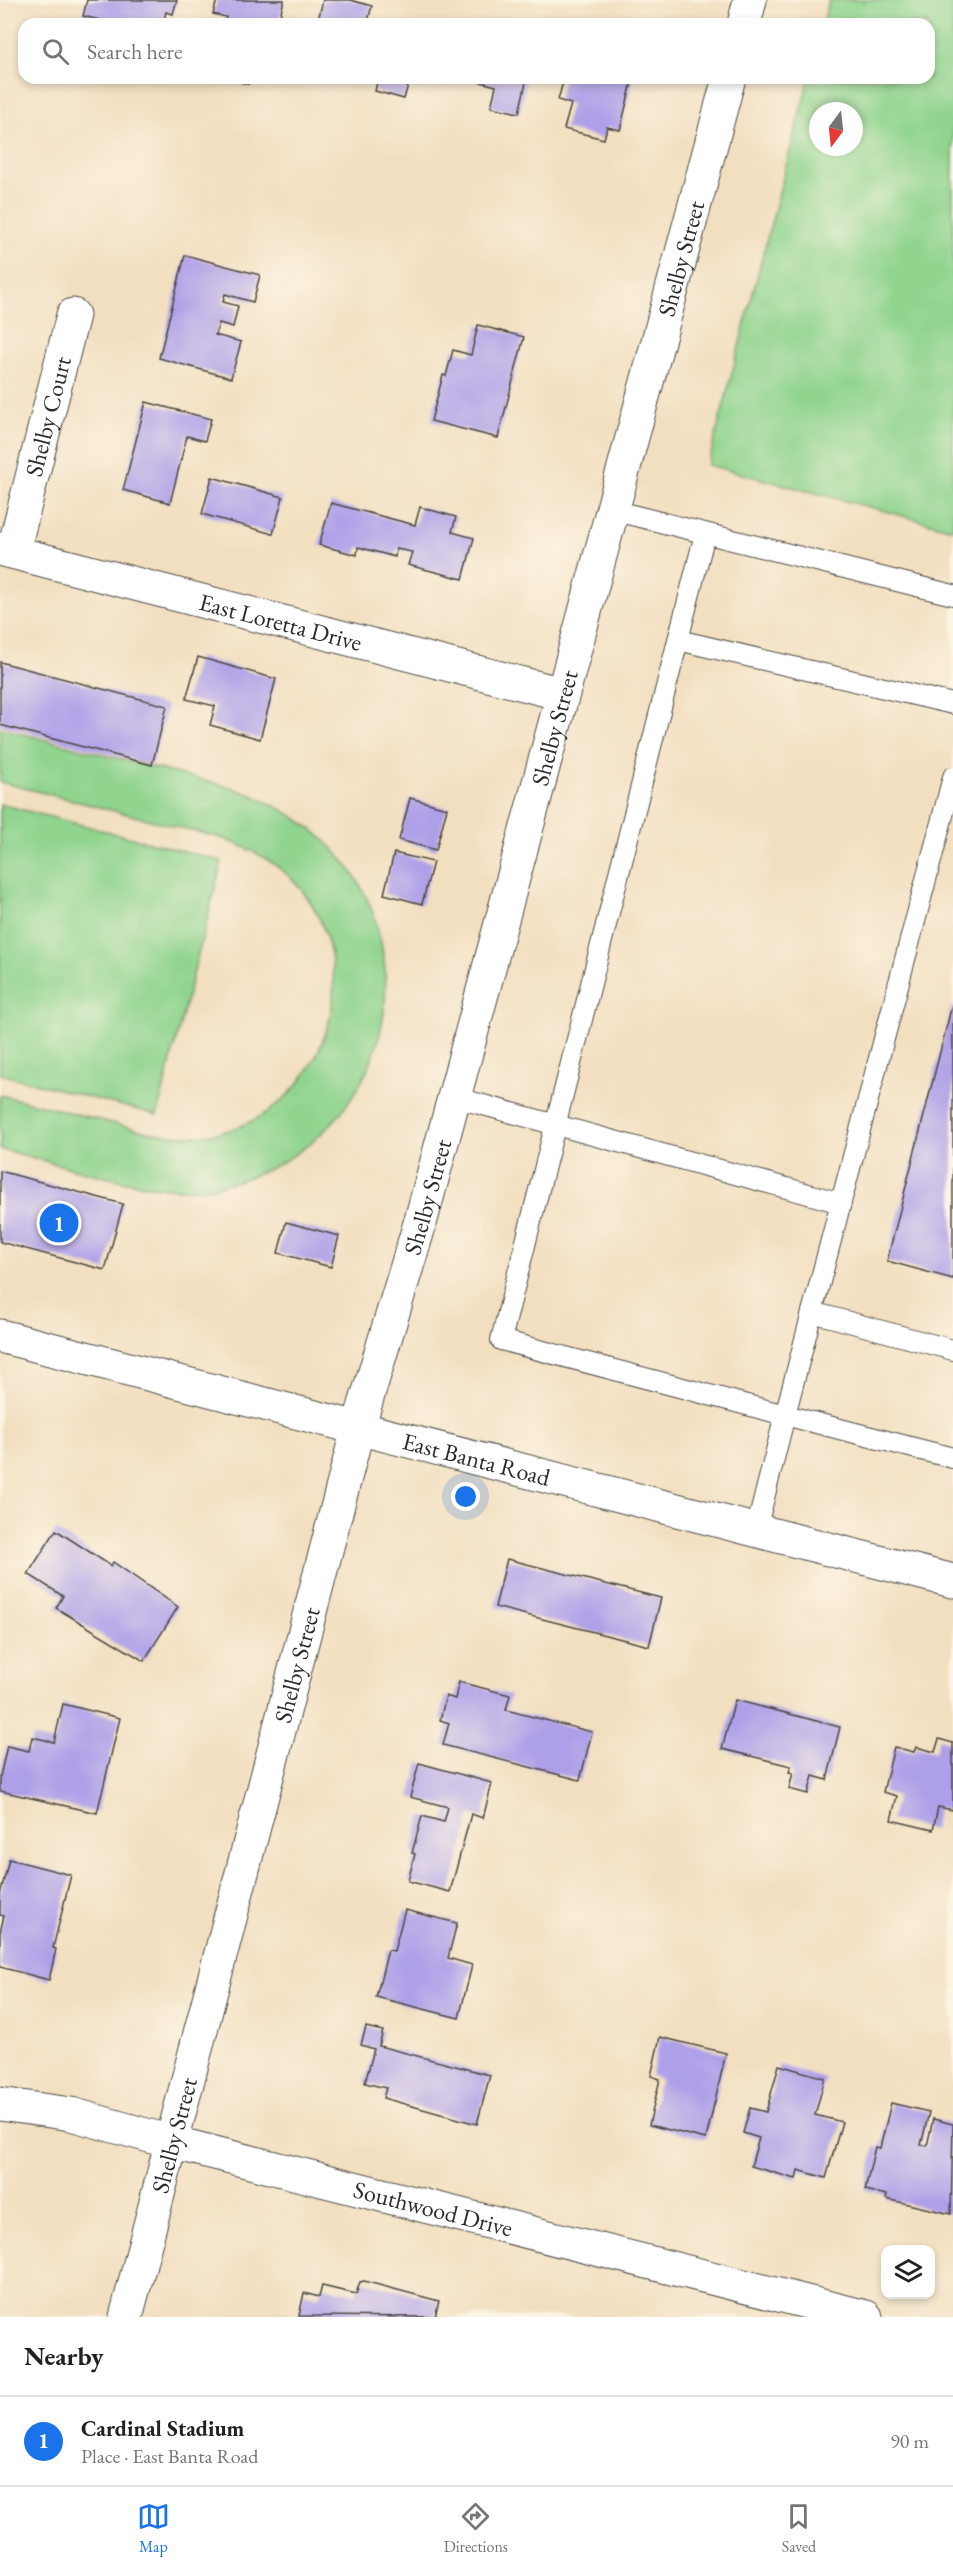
<!DOCTYPE html>
<html lang="en">
<head>
<meta charset="utf-8">
<style>
	:root { --surface:#fff; --page:#f2f2f2; --text:#202124; --muted:#757577; --line:#e0e0e0; --accent:#1a73e8 }
	body { margin:0; font-family:"EB Garamond",serif; background:var(--page); color:var(--text) }
	.controls { position:absolute; right:18px; bottom:18px; display:grid; overflow:hidden; border-radius:12px; box-shadow:0 3px 9px #0003 }
	.controls button { width:54px; height:54px; display:grid; place-items:center; padding:0; border:0; border-bottom:2px solid var(--line); background:var(--surface); color:var(--text); font:30px sans-serif }
	.compass { position:absolute; left:809px; top:102px; width:54px; height:54px; border-radius:50%; background:var(--surface); box-shadow:0 3px 9px #0003; rotate:195deg }
	.you { position:absolute; left:466px; top:1497px; width:21px; height:21px; margin:-15px; border:4px solid #fff; border-radius:50%; background:#1a73e8; box-shadow:0 0 0 9px #1a73e833 }
	.badge { display:grid; place-items:center; width:39px; height:39px; border-radius:50%; background:var(--accent); color:#fff; font-size:20px; font-weight:700 }
	.pin { position:absolute; translate:-50% -50%; border:3px solid #fff; box-shadow:0 2px 6px #0006 }
	.list { margin:0; padding:0; list-style:none }
	h2 { display:flex; justify-content:space-between; align-items:center; height:78px; margin:0; padding:0 24px; font-size:26px }
	h2 small { font-size:20px; font-weight:400; color:var(--muted) }
	.list li { display:grid; grid-template-columns:39px 1fr auto; gap:18px; align-items:center; box-sizing:border-box; height:90px; padding:0 24px; border-top:2px solid var(--line) }
	.list b { display:block; font-size:22px; white-space:nowrap }
	.list p { margin:0; font-size:20px; white-space:nowrap; color:var(--muted) }
	.list em { font-size:20px; font-style:normal; color:var(--muted) }
	.icon { flex:none; width:33px; height:33px; fill:none; stroke:currentColor; stroke-width:2; stroke-linecap:round; stroke-linejoin:round }
	.map { position:relative; flex:none; width:953px; height:2317px; overflow:hidden }
	.search { position:absolute; background:var(--surface); box-shadow:0 3px 9px #0003; left:18px; right:18px; top:18px; height:66px; display:flex; align-items:center; gap:15px; box-sizing:border-box; padding:0 21px; border-radius:18px; color:var(--muted); font-size:22px }
	.sheet { height:168px; background:var(--surface) }
	nav { display:flex; justify-content:space-around; align-items:center; box-sizing:border-box; height:84px; border-top:2px solid var(--line); background:var(--surface); font-size:16px; color:var(--muted) }
	nav a { display:grid; justify-items:center; gap:3px }
	nav .on { color:var(--accent) }
	.map>svg:first-child { display:block }
</style>
</head>
<body>
<div class="map">
<svg width="953" height="2317" viewBox="0 0 953 2317">
	<rect width="100%" height="100%" fill="#fcf5e5"/>
	<filter id="ink" filterUnits="userSpaceOnUse"><feTurbulence type="fractalNoise" baseFrequency=".0167" numOctaves="2"/><feDisplacementMap in="SourceGraphic" scale="12" xChannelSelector="R" yChannelSelector="G"/><feConvolveMatrix kernelMatrix="1 2 1 2 8 2 1 2 1" color-interpolation-filters="sRGB"/></filter>
	<filter id="wash" filterUnits="userSpaceOnUse"><feTurbulence type="fractalNoise" baseFrequency=".008" numOctaves="4" result="noise"/><feDisplacementMap in="SourceGraphic" scale="24" xChannelSelector="R" yChannelSelector="G"/><feGaussianBlur stdDeviation="1.35" result="paint"/><feColorMatrix in="noise" values="0 0 0 0 0 0 0 0 0 0 0 0 0 0 0 0 0 1.4 0 .05"/><feComposite in="paint" operator="in"/></filter>
	<g filter="url(#wash)">
		<rect width="100%" height="100%" fill="#f2dfc0"/>
		<g fill="#90d48e" stroke="#5e805c" stroke-width="1.5" fill-rule="evenodd">
			<path d="M829,0H953V529L708,465L809,78H929V24H823ZM818,111H854V147H818Z"/>
			<path d="M0,728L233,788C278,804 317,826 347,865C365,889 377,919 382,948C404,1066 322,1173 204,1188C146,1195 58,1163 0,1149V1095L144,1131C160,1134 174,1136 190,1136C314,1134 376,984 301,889C280,863 251,849 221,838L0,782Z"/>
			<path d="M0,804L222,861L157,1115L0,1074Z"/>
		</g>
		<g id="blocks">
			<g fill="#ad9fe8">
				<path d="M87,0H177L173,14L166,12L163,24H116L83,16Z"/>
				<path d="M217,0H284L278,24H224L226,17L213,14Z"/>
				<path d="M323,0H350L372,6L367,24H317Z"/>
				<path d="M226,78H250L248,84Z"/>
				<path d="M378,78H410L404,99L375,91Z"/>
				<path d="M466,78H527L519,113L491,107L496,86Z"/>
				<path d="M564,78H633L620,130L607,127L604,139L564,129L571,104L558,100Z"/>
				<path d="M185,255L260,275L253,302L225,294L223,302L238,306L233,327L219,323L215,335L241,342L231,378L159,358Z"/>
				<path d="M478,325L524,337L498,438L431,421L443,375L446,376L453,350L471,355Z"/>
				<path d="M146,402L211,419L205,441L187,436L170,503L123,490Z"/>
				<path d="M212,477L283,497L273,534L202,514Z"/>
				<path d="M331,503L415,525L420,507L456,517L452,532L474,538L463,579L408,565L412,552L396,549L395,557L358,547L357,555L319,545Z"/>
				<path d="M198,657L276,679L260,739L210,725L215,706L186,699Z"/>
				<path d="M0,662L167,706L152,765L0,725Z"/>
				<path d="M410,798L447,808L436,850L399,840Z"/>
				<path d="M394,853L433,862L422,904L384,894Z"/>
				<path d="M952,1005H953V1279L887,1261Z"/>
				<path d="M0,1171L123,1204L105,1270L0,1242Z"/>
				<path d="M286,1222L339,1236L331,1267L278,1253Z"/>
				<path d="M56,1530L111,1566L113,1562L178,1607L144,1661L56,1608L63,1596L28,1574Z"/>
				<path d="M507,1559L661,1598L649,1646L495,1607Z"/>
				<path d="M459,1682L510,1695L506,1710L592,1732L580,1780L443,1745L449,1723L440,1720L446,1696L455,1699Z"/>
				<path d="M735,1700L840,1727L827,1780L813,1776L808,1794L789,1789L793,1773L789,1772L791,1766L722,1749Z"/>
				<path d="M63,1704L120,1718L97,1813L0,1791V1776L7,1746L29,1751L32,1737L54,1742Z"/>
				<path d="M939,1739L953,1743V1810L938,1807L933,1830L891,1820L897,1796L883,1792L894,1747L914,1752L916,1747L935,1752Z"/>
				<path d="M419,1763L492,1783L483,1818L471,1814L450,1892L408,1881L415,1854L412,1853L422,1816L444,1822L448,1807L410,1797Z"/>
				<path d="M9,1859L71,1875L53,1948L56,1949L49,1980L0,1967V1932L4,1916L0,1915V1895Z"/>
				<path d="M405,1910L457,1923L448,1958L472,1965L459,2018L376,1997L388,1950L394,1951Z"/>
				<path d="M366,2027L383,2031L379,2046L490,2075L477,2124L383,2098L386,2088L365,2083L374,2049L361,2045Z"/>
				<path d="M660,2037L726,2053L706,2139L649,2125L660,2079L651,2076Z"/>
				<path d="M779,2065L825,2078L815,2115L842,2122L826,2178L798,2170L796,2179L751,2166L759,2138L743,2133L750,2108L766,2112Z"/>
				<path d="M891,2103L929,2112L921,2145L927,2146L933,2119L953,2124L951,2214L886,2199L887,2195L865,2190L875,2147L880,2148Z"/>
				<path d="M364,2281L439,2301L435,2317L299,2316L304,2293L319,2297L322,2286L356,2294L360,2282Z"/>
			</g>
		</g>
	</g>
	<g filter="url(#ink)">
		<use href="#blocks" fill-opacity="0" stroke="#494641" stroke-width="1.5"/>
		<g fill="none" stroke-linecap="round" stroke-linejoin="round">
			<g stroke="#494641" stroke-width="22">
				<g id="lane">
					<path d="M612,510L953,595"/>
					<path d="M678,640L705,534"/>
					<path d="M953,704L678,640L501,1340L785,1415L953,777"/>
					<path d="M454,1097L841,1203"/>
					<path d="M812,1312L953,1350"/>
					<path d="M756,1530L785,1415L953,1458"/>
				</g>
			</g>
			<g stroke="#494641" stroke-width="35">
				<g id="street">
					<path id="s1" d="M0,549L562,694"/>
					<path id="s2" d="M13,552L73,315"/>
					<path id="s3" d="M0,2104L71,2114L171,2142L866,2317"/>
				</g>
			</g>
			<g stroke="#494641" stroke-width="35">
				<g id="secondary">
					<path d="M744,24L750,0"/>
					<path id="s4" d="M0,1336L953,1581"/>
					<path id="s5" d="M126,2317L358,1428L421,1220L729,78"/>
				</g>
			</g>
			<use href="#lane" stroke="#fff" stroke-width="20"/>
			<use href="#street" stroke="#fff" stroke-width="33"/>
			<use href="#secondary" stroke="#fff" stroke-width="33"/>
		</g>
	</g>
	<g text-anchor="middle" dominant-baseline="central" stroke-width="4.5" stroke-linejoin="round" paint-order="stroke">
		<g font-size="24" fill="#2b2b2b" stroke="#fcf5e5">
			<text stroke="none"><textPath href="#s5" startOffset="2132">Shelby Street</textPath></text>
			<text stroke="none"><textPath href="#s2" startOffset="140">Shelby Court</textPath></text>
			<text stroke="none"><textPath href="#s1" startOffset="290">East Loretta Drive</textPath></text>
			<text stroke="none"><textPath href="#s5" startOffset="1646">Shelby Street</textPath></text>
			<text stroke="none"><textPath href="#s5" startOffset="1160">Shelby Street</textPath></text>
			<text stroke="none"><textPath href="#s4" startOffset="492">East Banta Road</textPath></text>
			<text stroke="none"><textPath href="#s5" startOffset="674">Shelby Street</textPath></text>
			<text stroke="none"><textPath href="#s5" startOffset="188">Shelby Street</textPath></text>
			<text stroke="none"><textPath href="#s3" startOffset="446">Southwood Drive</textPath></text>
		</g>
	</g>
</svg>
<div class="controls">
<button><svg class="icon" aria-label="layers" viewBox="0 0 24 24"><path d="M12 4l9 5-9 5-9-5zM3 14l9 5 9-5"/></svg></button>
</div>
<svg class="compass" viewBox="-18 -18 36 36"><path d="M0-13l5 13h-10z" fill="#e53935"/><path d="M0 13l5-13h-10z" fill="#757577"/></svg>
<div class="you"></div>
<div class="pin badge" style="left:59px;top:1223px">1</div>
<div class="search"><svg class="icon" aria-label="search" viewBox="0 0 24 24"><circle cx="10" cy="10" r="6"/><path d="M15 15l6 6"/></svg>Search here</div>
</div>
<section class="sheet">
<h2>Nearby<small></small></h2>
<ul class="list">
<li><span class="badge">1</span><div><b>Cardinal Stadium</b><p>Place · East Banta Road</p></div><em>90 m</em></li>
</ul>
</section>
<nav>
<a class="on"><svg class="icon" aria-label="map" viewBox="0 0 24 24"><path d="M3 6l6-2 6 2 6-2v14l-6 2-6-2-6 2zM9 4v14M15 6v14"/></svg>Map</a>
<a><svg class="icon" aria-label="directions" viewBox="0 0 24 24"><path d="M12 3l9 9-9 9-9-9zM9 14v-3h6M13 9l2 2-2 2"/></svg>Directions</a>
<a><svg class="icon" aria-label="saved" viewBox="0 0 24 24"><path d="M7 4h10v16l-5-4-5 4z"/></svg>Saved</a>
</nav>
</body>
</html>
